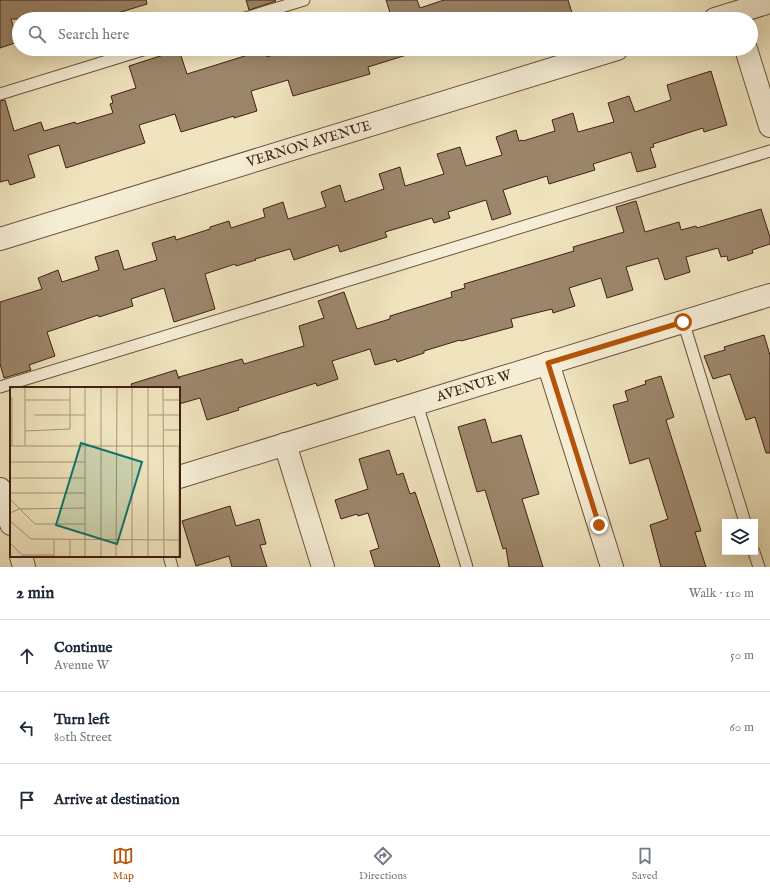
<!DOCTYPE html>
<html lang="en">
<head>
<meta charset="utf-8">
<style>
	:root { --surface:#fff; --page:#f2f2f3; --text:#1f2937; --muted:#747a83; --line:#e0e1e3; --accent:#b45309 }
	body { margin:0; font-family:"IM FELL English",serif; background:var(--page); color:var(--text) }
	.controls { position:absolute; right:12px; bottom:12px; display:grid; overflow:hidden; border-radius:0px; box-shadow:0 4px 16px #0002 }
	.controls button { width:36px; height:36px; display:grid; place-items:center; padding:0; border:0; border-bottom:1px solid var(--line); background:var(--surface); color:var(--text); font:20px sans-serif }
	.stop { position:absolute; width:12px; height:12px; margin:-9px; border:3px solid #b45309; border-radius:50%; background:#fff }
	.stop.end { background:#b45309; border-color:#fff; box-shadow:0 1px 4px #0008 }
	.list { margin:0; padding:0; list-style:none }
	h2 { display:flex; justify-content:space-between; align-items:center; height:52px; margin:0; padding:0 16px; font-size:17px }
	h2 small { font-size:13px; font-weight:400; color:var(--muted) }
	.list li { display:grid; grid-template-columns:26px 1fr auto; gap:12px; align-items:center; box-sizing:border-box; height:72px; padding:0 16px; border-top:1px solid var(--line) }
	.list b { display:block; font-size:15px; white-space:nowrap }
	.list p { margin:0; font-size:13px; white-space:nowrap; color:var(--muted) }
	.list em { font-size:13px; font-style:normal; color:var(--muted) }
	.icon { flex:none; width:22px; height:22px; fill:none; stroke:currentColor; stroke-width:2; stroke-linecap:round; stroke-linejoin:round }
	.map { position:relative; flex:none; width:770px; height:567px; overflow:hidden }
	.search { position:absolute; background:var(--surface); box-shadow:0 4px 16px #0002; left:12px; right:12px; top:12px; height:44px; display:flex; align-items:center; gap:10px; box-sizing:border-box; padding:0 14px; border-radius:22px; color:var(--muted); font-size:15px }
	.sheet { height:268px; background:var(--surface) }
	nav { display:flex; justify-content:space-around; align-items:center; box-sizing:border-box; height:56px; border-top:1px solid var(--line); background:var(--surface); font-size:11px; color:var(--muted) }
	nav a { display:grid; justify-items:center; gap:2px }
	nav .on { color:var(--accent) }
	.map>svg:first-child { display:block }
</style>
</head>
<body>
<div class="map">
<svg width="770" height="567" viewBox="0 0 770 567">
	<rect width="100%" height="100%" fill="#efe4be"/>
	<filter id="stains"><feTurbulence type="fractalNoise" baseFrequency=".005" numOctaves="4"/><feColorMatrix values="0 0 0 0 .2 0 0 0 0 .09 0 0 0 0 .02 0 0 0 .5 -.17"/></filter>
	<radialGradient id="worn" r=".72"><stop offset=".6" stop-color="#630" stop-opacity="0"/><stop offset="1" stop-color="#630" stop-opacity=".3"/></radialGradient>
	<g fill="#9c866b" stroke="#422011">
		<path d="M0,0H146L147,4L98,19H85L83,13L64,19H11L18,42L0,48Z"/>
		<path d="M246,0H275L276,1L249,10Z"/>
		<path d="M386,0H417L420,8L444,0H568L572,13L552,19H525L523,13L502,19H392Z"/>
		<path d="M291,49H413V53L368,67L370,74L293,96L288,80L251,91L257,111L234,118V116L181,132L175,114L139,125L145,143L66,168L59,145L28,155L35,177L10,185L8,180L0,182V101L5,100L14,131L41,122L44,131L75,122L76,124L113,113L110,104L113,103L111,96L136,88L129,66L179,50L187,74L264,50L267,57Z"/>
		<path d="M711,71L727,125L704,132L703,128L653,144L654,147L650,148L656,167L637,172L631,152L593,164L595,170L549,184L547,176L503,190L511,214L492,220L486,200L448,212L450,218L434,223L432,218L385,232L387,237L340,252L338,245L294,260L290,249L255,259L256,260L236,266L235,264L205,274L215,309L174,322L164,288L131,299L133,306L99,317L98,315L47,332L55,356L29,365L31,370L4,378L0,364V302L42,289L38,278L58,270L62,282L99,270L95,257L118,250L124,270L157,260L152,243L175,236L176,240L210,229V227L229,221L231,228L265,217L263,209L283,202L288,219L326,207L321,192L340,185L345,202L384,189L379,174L400,167L405,186L444,174L437,154L460,147L466,166L502,155L496,137L516,130L519,141L522,140L523,141L555,131L552,120L573,113L578,132L614,122L608,103L629,96L635,112L671,100L667,85Z"/>
		<path d="M636,201L645,232L679,222L681,230L696,226L697,228L761,209L770,237V244L752,250L753,253L728,261L727,256L721,257L718,248L686,257L690,272L665,280L658,258L626,267L633,290L607,298L601,278L569,288L575,306L553,313L552,309L511,319L513,327L461,341L460,340L424,351V353L397,362L396,359L375,365L370,349L332,361L338,379L317,386L316,383L238,408L239,410L207,420L200,398L179,404V388H132L131,384L176,370L179,379V377L242,359L244,364L304,346L299,326L324,318L318,301L344,292L357,329L390,319V316L452,297L451,292L465,288L464,284L574,251L573,247L624,232L616,207Z"/>
		<path d="M764,335L770,355V453H766L755,417L746,420L730,374L713,379L704,356L725,350L724,347Z"/>
		<path d="M661,376L674,417L666,420L701,531L695,532L706,567H661L650,525L668,519L649,458L630,464L613,405L628,401L625,391L646,384L645,381Z"/>
		<path d="M485,419L492,443L521,435L539,494L522,499L543,567H509L506,548L503,549L485,490L477,492L458,427Z"/>
		<path d="M389,450L397,475L403,473L410,494L415,492L440,567H375L370,551L379,548L368,513L358,516L357,514L341,519L335,500L368,489L359,459Z"/>
		<path d="M230,506L236,526L259,519L266,544L260,545L267,567H232L229,556L196,566L182,521Z"/>
	</g>
	<g fill="none" stroke-linecap="round" stroke-linejoin="round">
		<g stroke="#6d513c" stroke-width="13">
			<g id="service">
				<path d="M242,19L304,0"/>
				<path d="M0,94L146,49"/>
				<path d="M683,321L745,522"/>
				<path d="M0,387L770,151"/>
				<path d="M417,404L467,567"/>
				<path d="M754,552L759,567"/>
				<path d="M169,556L172,567"/>
			</g>
		</g>
		<g stroke="#6d513c" stroke-width="24">
			<g id="minor">
				<path d="M715,19L770,2"/>
				<path d="M746,49L770,126"/>
				<path d="M0,239L617,49"/>
				<path d="M548,363L612,567"/>
				<path d="M285,444L323,567"/>
				<path d="M179,477L770,295"/>
				<path d="M0,489L11,524"/>
				<path d="M21,556L24,567"/>
			</g>
		</g>
		<use href="#service" stroke="#f5edd5" stroke-width="11"/>
		<use href="#minor" stroke="#f5edd5" stroke-width="22"/>
	</g>
	<g fill="none" stroke-linecap="round" stroke-linejoin="round">
		<path stroke="#b45309" stroke-width="5" d="M599,525L548,363L683,322"/>
	</g>
	<g text-anchor="middle" dominant-baseline="central" stroke-width="3" stroke-linejoin="round" paint-order="stroke">
		<g font-size="14" fill="#422011" stroke="#f5edd5">
			<text transform="translate(309 144) rotate(-17)">VERNON AVENUE</text>
			<text transform="translate(474 386) rotate(-17)">AVENUE W</text>
		</g>
	</g>
	<g transform="translate(10 387)">
		<rect width="170" height="170" fill="#efe4be"/>
		<path fill="none" stroke="#aa9679" stroke-width="1" d="M75,0V170M122,0V170M153,0L154,170M0,1L12,0M2,10V59M15,13H60M153,13H170M24,28H75M138,28H170M153,43H170M15,44L60,42V0M0,59H170M15,59V0M0,75H75M0,91H75M0,106H75M0,112L25,137H75M0,126L9,122L75,121M0,134L21,152L170,153M44,153V169M0,156L12,168H44M60,170V153M91,170V0M106,170L107,0M138,170V0M169,170V59"/>
		<path fill="#0f766e" fill-opacity="0.15" stroke="#0f766e" stroke-width="2" d="M71,56L132,75L107,157L46,138Z"/>
		<rect width="170" height="170" fill="none" stroke="#422011" stroke-width="2"/>
	</g>
	<rect width="100%" height="100%" filter="url(#stains)"/>
	<rect width="100%" height="100%" fill="url(#worn)"/>
</svg>
<div class="controls">
<button><svg class="icon" aria-label="layers" viewBox="0 0 24 24"><path d="M12 4l9 5-9 5-9-5zM3 14l9 5 9-5"/></svg></button>
</div>
<div class="stop" style="left:683px;top:322px"></div>
<div class="stop end" style="left:599px;top:525px"></div>
<div class="search"><svg class="icon" aria-label="search" viewBox="0 0 24 24"><circle cx="10" cy="10" r="6"/><path d="M15 15l6 6"/></svg>Search here</div>
</div>
<section class="sheet">
<h2>2 min<small>Walk · 110 m</small></h2>
<ul class="list">
<li><svg class="icon" aria-label="ahead" viewBox="0 0 24 24"><path d="M12 20V5M6 11l6-6 6 6"/></svg><div><b>Continue</b><p>Avenue W</p></div><em>50 m</em></li>
<li><svg class="icon" aria-label="left" viewBox="0 0 24 24"><path d="M17 20v-9H6M10 6l-5 5 5 5"/></svg><div><b>Turn left</b><p>80th Street</p></div><em>60 m</em></li>
<li><svg class="icon" aria-label="arrive" viewBox="0 0 24 24"><path d="M6 21V4h12l-3 4 3 4H6"/></svg><div><b>Arrive at destination</b></div></li>
</ul>
</section>
<nav>
<a class="on"><svg class="icon" aria-label="map" viewBox="0 0 24 24"><path d="M3 6l6-2 6 2 6-2v14l-6 2-6-2-6 2zM9 4v14M15 6v14"/></svg>Map</a>
<a><svg class="icon" aria-label="directions" viewBox="0 0 24 24"><path d="M12 3l9 9-9 9-9-9zM9 14v-3h6M13 9l2 2-2 2"/></svg>Directions</a>
<a><svg class="icon" aria-label="saved" viewBox="0 0 24 24"><path d="M7 4h10v16l-5-4-5 4z"/></svg>Saved</a>
</nav>
</body>
</html>
